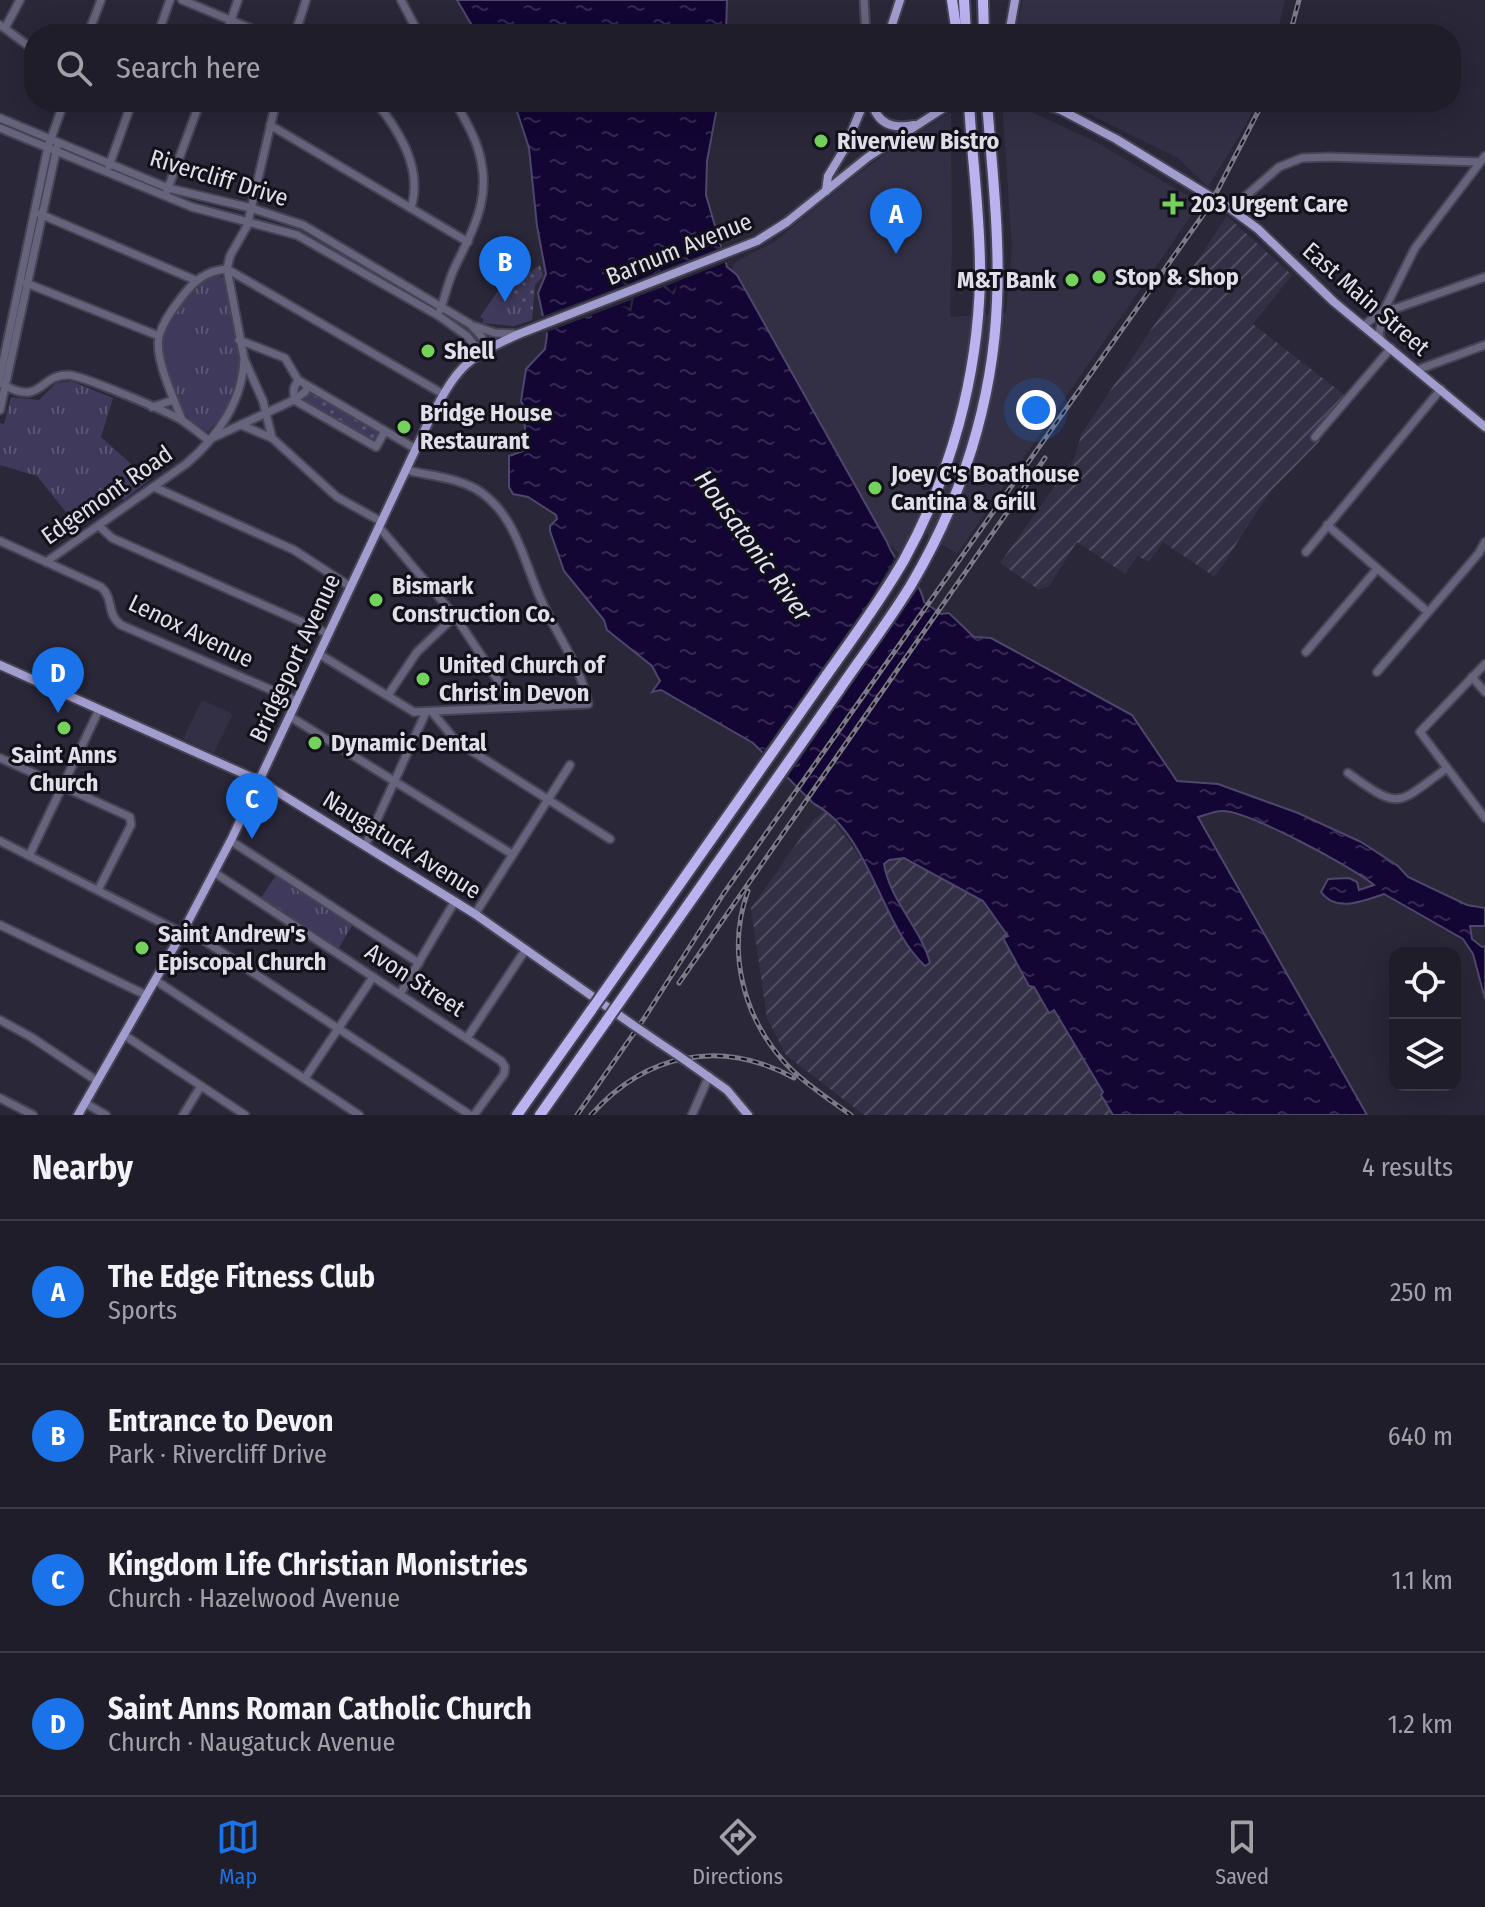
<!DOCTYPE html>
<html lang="en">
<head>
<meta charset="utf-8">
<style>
	:root { --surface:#1f1d2a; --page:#2c2a36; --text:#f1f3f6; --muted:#a1a2a8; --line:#3c3b47; --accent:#1a73e8 }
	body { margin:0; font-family:"Fira Sans Condensed",sans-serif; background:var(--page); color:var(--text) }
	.controls { position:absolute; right:24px; bottom:24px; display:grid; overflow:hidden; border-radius:16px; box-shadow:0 8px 32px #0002 }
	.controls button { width:72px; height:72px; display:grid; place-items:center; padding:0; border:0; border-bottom:2px solid var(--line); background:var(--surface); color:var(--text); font:40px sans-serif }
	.you { position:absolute; left:1036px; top:410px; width:28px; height:28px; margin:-20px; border:6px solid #fff; border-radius:50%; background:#1a73e8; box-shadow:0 0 0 12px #1a73e833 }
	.badge { display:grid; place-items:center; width:52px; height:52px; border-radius:50%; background:var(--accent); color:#fff; font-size:26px; font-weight:700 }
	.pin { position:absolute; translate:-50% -66px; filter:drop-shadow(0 2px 4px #0008) }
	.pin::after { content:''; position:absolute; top:42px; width:28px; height:24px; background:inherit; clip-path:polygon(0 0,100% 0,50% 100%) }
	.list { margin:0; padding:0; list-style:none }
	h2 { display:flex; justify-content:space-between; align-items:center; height:104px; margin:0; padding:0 32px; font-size:34px }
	h2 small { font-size:26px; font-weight:400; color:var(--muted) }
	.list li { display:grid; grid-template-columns:52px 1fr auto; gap:24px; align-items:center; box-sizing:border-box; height:144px; padding:0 32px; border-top:2px solid var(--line) }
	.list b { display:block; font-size:30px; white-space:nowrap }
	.list p { margin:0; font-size:26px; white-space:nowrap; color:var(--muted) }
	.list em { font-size:26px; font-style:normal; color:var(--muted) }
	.icon { flex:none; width:44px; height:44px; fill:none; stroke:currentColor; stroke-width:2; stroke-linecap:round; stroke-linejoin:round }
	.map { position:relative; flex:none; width:1485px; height:1115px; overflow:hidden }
	.search { position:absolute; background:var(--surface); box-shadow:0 8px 32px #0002; left:24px; right:24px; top:24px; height:88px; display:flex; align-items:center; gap:20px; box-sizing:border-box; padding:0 28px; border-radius:32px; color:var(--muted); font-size:30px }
	.sheet { height:680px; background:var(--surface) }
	nav { display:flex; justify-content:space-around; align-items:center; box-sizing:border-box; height:112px; border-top:2px solid var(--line); background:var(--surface); font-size:22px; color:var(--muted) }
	nav a { display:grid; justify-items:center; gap:4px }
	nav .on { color:var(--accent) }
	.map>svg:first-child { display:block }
</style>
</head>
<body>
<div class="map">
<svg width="1485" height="1115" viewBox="0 0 1485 1115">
	<defs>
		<pattern id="industrial-furrows" width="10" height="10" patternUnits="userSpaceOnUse" patternTransform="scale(2)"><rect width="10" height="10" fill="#333046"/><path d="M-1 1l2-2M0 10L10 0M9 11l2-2" fill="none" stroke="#504e61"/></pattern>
		<pattern id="grass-dots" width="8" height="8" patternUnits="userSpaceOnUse" patternTransform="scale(2)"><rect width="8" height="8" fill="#3f3a5b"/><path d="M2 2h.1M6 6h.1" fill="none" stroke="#5a5673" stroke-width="1.8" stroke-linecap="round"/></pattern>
		<pattern id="park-tufts" width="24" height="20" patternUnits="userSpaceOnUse" patternTransform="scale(2)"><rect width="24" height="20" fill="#3f3a5b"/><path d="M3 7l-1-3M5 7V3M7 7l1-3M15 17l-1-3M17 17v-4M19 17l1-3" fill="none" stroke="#5a5673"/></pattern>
		<pattern id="water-ripples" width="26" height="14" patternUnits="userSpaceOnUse" patternTransform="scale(2)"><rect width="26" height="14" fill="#130534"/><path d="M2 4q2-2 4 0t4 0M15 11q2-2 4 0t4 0" fill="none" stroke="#352952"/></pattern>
	</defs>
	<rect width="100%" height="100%" fill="#292738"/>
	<g fill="#333046">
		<path d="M1023,0H1285L1277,34H1015Z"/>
		<path d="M1002,102H1010L1098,143L1200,203L957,554L914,526L901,555L887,542L737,275L731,272L735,262L774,242L850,180L902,142L951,112L952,247L950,317L1006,313L1012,247Z"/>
		<path d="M1065,102H1256L1247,123L1208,187L1178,158Z"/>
		<path d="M202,700L233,714L214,753L183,739Z"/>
	</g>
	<g fill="url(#industrial-furrows)">
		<path d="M1227,216L1292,275L1253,324L1347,397L1314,436L1320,441L1269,493L1215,577L1163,542L1149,562L1138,556L1125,574L1077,542L1049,586L1039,590L1000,563L1074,459L1082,433Z"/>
		<path d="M826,811L868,868L911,951L927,952L900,906L885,873L884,864L889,860L904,858L983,901L1008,937L1003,939L1029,986L1034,987L1048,1013L1054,1010L1103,1092L1101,1095L1113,1115H864L786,1055L767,1018L751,908L814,819Z"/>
	</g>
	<g fill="url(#grass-dots)">
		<path d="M540,265L543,276L535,285L532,320L508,287Z"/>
		<path d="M310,392L379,430L376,441L374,442L306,403L303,399Z"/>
	</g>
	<g fill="url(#park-tufts)">
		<path d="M216,274L225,278C234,344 259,376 208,432C201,428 193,423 188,417C175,403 160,359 163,340C165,322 179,305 191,292C199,285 205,277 216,274Z"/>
		<path d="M504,282L508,287L532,320L514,326L482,323L484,319L480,317Z"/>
		<path d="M71,381L113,398L101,437L149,480L124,500L112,494L73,521L37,476L0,465V423L4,424L11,397L39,400L56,383Z"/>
		<path d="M277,874L353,924L337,951L260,899Z"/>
	</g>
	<path fill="#3f3a5b" d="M192,339L200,350L198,361L187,370C169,372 169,359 166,344Z"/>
	<g fill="url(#water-ripples)" stroke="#50466b" stroke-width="2">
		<path d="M457,0H727L726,34H477Z"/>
		<path d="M514,102H718L707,161L706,195L727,267L737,275L887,542C896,568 919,576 924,602L941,614L949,613L974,637L991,638L1132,715L1177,781L1218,784L1298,813L1361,842L1398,866L1408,877L1467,905L1485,908V926H1470L1472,939L1482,947L1485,946V999L1473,954L1463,939L1384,894C1364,901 1336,913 1321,892L1328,879L1349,878L1357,882L1359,890L1374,885C1354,868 1247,810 1222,811C1215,811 1205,815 1198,817L1367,1115H1113L1101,1095L1103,1092L1054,1010L1049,1013L1034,987L1029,986L1003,938L1008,936L983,901L904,858L889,860L884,864C890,901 921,928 930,963L925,966C881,926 870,833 814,804L753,743L661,690L652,692L660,681L652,666L607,630L604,620L564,571L550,531V526L557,519L556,515L528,497L513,494L509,487V456L529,449C524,437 526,427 523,415L525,409L521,401L526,369L545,349L547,335L538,293L546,274L537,226L529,148Z"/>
	</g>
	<g fill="#292738">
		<path d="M725,246L729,261L666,286L672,292L677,285L674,295L663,287L634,298L631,312L622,306L630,308L631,300L542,334L538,318L625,285L619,279L614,286L617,275L628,284L657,272L660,259L669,265L661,262L660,271Z"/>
		<path d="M896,556L922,583L785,781L760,756L870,600Z"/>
	</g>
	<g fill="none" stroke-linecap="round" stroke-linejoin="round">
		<g stroke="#464454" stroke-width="11">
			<g id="minor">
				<path d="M182,0L264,34"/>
				<path d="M401,0L419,34"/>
				<path d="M864,0L866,34"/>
				<path d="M0,25L34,50"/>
				<path d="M5,28L20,0"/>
				<path d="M88,34L101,0"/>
				<path d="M158,34L170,0"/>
				<path d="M226,34L238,0"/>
				<path d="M295,34L306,0"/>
				<path d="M376,102C400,132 423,169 411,208"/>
				<path d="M0,118L168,188L251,208L303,225L470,324L482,337L485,349"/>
				<path d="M270,125L468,242"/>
				<path d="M0,128L192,207L297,235L439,316L467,336L475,346L485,349"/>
				<path d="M109,166L132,102"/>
				<path d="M167,191L200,102"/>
				<path d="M1231,209L1279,167L1302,158L1329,157L1480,162"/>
				<path d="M40,214L195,280"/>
				<path d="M227,269L443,394"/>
				<path d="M26,283L159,336"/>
				<path d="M440,310C445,297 448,282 454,269C474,227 494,195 477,146C472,131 463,116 455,102"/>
				<path d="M474,326L495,333L516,334"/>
				<path d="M1363,326L1384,310L1415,248L1485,156"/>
				<path d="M239,340L285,358L298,380L416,449"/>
				<path d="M1381,340L1379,334L1384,310L1397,308L1485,277"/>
				<path d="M245,361L263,401L272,438"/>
				<path d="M1417,370L1485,345"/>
				<path d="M0,377L48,147L64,102"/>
				<path d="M0,383C43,408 37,375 68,375C81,375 169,412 183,421C192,427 200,434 208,440"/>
				<path d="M308,386L305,392L294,400L376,447L385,431"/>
				<path d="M152,407L174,400"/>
				<path d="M0,410L57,147"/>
				<path d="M182,420C174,399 154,358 159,336C163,322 173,308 181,298C194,281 205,271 227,269"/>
				<path d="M241,425L272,438L337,497L382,522"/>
				<path d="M1315,437L1391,348"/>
				<path d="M210,439L294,400V388L298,380"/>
				<path d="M154,487L294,550L351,587"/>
				<path d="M1327,525L1428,612"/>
				<path d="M99,526L112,538L329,634"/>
				<path d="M379,527L455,616L515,706"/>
				<path d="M0,541L101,587C114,598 106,614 121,625L297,701"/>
				<path d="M1306,552L1441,389"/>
				<path d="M46,562L186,464C218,437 243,400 244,358L227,269L230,256L247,226L276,102"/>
				<path d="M1306,652L1377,569"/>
				<path d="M319,654L414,712L588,704C581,666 559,639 543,604C525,567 518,519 482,493C462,478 430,476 406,470"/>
				<path d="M1485,664L1420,732L1485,818"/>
				<path d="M1377,672L1479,553L1485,542"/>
				<path d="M1472,677L1485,692"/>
				<path d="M388,695L417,652L455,616"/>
				<path d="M432,712L456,741L610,839"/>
				<path d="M289,716L512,854"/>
				<path d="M0,758L130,817L131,825L98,890"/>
				<path d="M1348,773C1401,811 1396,805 1447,768"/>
				<path d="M0,841L182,933"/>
				<path d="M231,841L419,963"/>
				<path d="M365,846L426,712"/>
				<path d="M29,856L99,710"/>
				<path d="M215,873L501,1061L505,1067L504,1074L474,1115"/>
				<path d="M475,914L570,765"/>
				<path d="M0,925L146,995"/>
				<path d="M185,928L470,1115"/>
				<path d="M155,980L359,1115"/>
				<path d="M400,994L455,901"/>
				<path d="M0,1020L31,1037L97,1081"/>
				<path d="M124,1035L245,1115"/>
				<path d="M467,1038L526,949"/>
				<path d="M305,1078L373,977"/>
				<path d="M0,1098L33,1115"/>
				<path d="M85,1103L106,1115"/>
				<path d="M183,1115L201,1086"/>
				<path d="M692,1115L709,1076"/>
			</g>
		</g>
		<g stroke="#464454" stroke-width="12">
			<g id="major">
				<path d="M889,34L900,0"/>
				<path d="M1009,34L1015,0"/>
				<path d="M872,102C877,124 893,129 914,125"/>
				<path d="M1038,102L1061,110L1116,139L1231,209L1258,229L1334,302L1485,427"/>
				<path d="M826,191L828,176L845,148L864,102"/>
				<path d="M0,665L260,781L475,914L633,1025"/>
				<path d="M658,1042L676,1054"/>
				<path d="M689,1063L727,1090L748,1115"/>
				<path d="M78,1115L182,933L232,838L428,423C456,370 462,359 519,334L757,241L787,222L868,157L953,102"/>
			</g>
		</g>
		<g stroke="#464454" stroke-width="14">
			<g id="highway">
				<path d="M952,0L957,34"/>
				<path d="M964,0L966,34"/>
				<path d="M983,0L984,34"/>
				<path d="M826,676C853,638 881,600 904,560C951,475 978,376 980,279C981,220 972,161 969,102"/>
				<path d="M839,690C863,655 889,621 911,585C962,499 993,402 997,302C1000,236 992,169 987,102"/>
				<path d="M517,1115L592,1009"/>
				<path d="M540,1115L607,1020"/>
			</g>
		</g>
		<use href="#minor" stroke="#66647c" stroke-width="7"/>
		<use href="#major" stroke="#a29dcf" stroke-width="8"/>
		<use href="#highway" stroke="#bab3f0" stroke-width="10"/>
		<g stroke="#7c7a89" stroke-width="5">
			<g id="rail">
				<path d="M1290,34L1299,0"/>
				<path d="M748,891C726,951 743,1018 787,1065C805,1084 829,1099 851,1115"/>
				<path d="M679,983L1045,458"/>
				<path d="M577,1115L645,1017L724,893L1210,205L1263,102"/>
				<path d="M591,1115C646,1053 721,1038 794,1078"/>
			</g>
		</g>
		<use href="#rail" stroke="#121119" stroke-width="2" stroke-dasharray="6" stroke-linecap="butt"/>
		<g stroke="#464454" stroke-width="12" stroke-linecap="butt">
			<g id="major-bridge">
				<path d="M633,1025L658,1042"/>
				<path d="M676,1054L689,1063"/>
			</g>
		</g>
		<g stroke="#464454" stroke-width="14" stroke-linecap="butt">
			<g id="highway-bridge">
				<path d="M592,1009L826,676"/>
				<path d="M607,1020L839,690"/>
			</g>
		</g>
		<use href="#major-bridge" stroke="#a29dcf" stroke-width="8"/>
		<use href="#highway-bridge" stroke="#bab3f0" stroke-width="10"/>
	</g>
	<g fill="#74d25c" stroke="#121119" stroke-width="3">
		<circle cx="821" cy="141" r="8"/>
		<path d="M1169 192h8v8h8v8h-8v8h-8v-8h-8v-8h8z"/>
		<circle cx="1099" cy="277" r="8"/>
		<circle cx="1072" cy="280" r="8"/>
		<circle cx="428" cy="351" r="8"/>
		<circle cx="404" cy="427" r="8"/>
		<circle cx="875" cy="488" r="8"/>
		<circle cx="376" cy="600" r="8"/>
		<circle cx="423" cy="679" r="8"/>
		<circle cx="64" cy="728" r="8"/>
		<circle cx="315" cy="743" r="8"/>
		<circle cx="142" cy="948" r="8"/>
	</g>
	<g text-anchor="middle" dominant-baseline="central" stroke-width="6" stroke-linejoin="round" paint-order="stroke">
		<g font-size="24" font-weight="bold" fill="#e0dfea" stroke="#121119" text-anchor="start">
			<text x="837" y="141">Riverview Bistro</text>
			<text x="1191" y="204">203 Urgent Care</text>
			<text x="1115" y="277">Stop &amp; Shop</text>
			<text x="1056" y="280" text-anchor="end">M&amp;T Bank</text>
			<text x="444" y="351">Shell</text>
			<text x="420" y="413">Bridge House<tspan x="420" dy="28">Restaurant</tspan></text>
			<text x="891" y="474">Joey C's Boathouse<tspan x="891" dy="28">Cantina &amp; Grill</tspan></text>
			<text x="392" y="586">Bismark<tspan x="392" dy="28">Construction Co.</tspan></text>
			<text x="439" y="665">United Church of<tspan x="439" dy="28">Christ in Devon</tspan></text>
			<text x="331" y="743">Dynamic Dental</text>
			<text x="64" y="755" text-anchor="middle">Saint Anns<tspan x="64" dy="28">Church</tspan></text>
			<text x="158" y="934">Saint Andrew's<tspan x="158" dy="28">Episcopal Church</tspan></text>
		</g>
		<g font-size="24" fill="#e0dfea" stroke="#121119">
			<text transform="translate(219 178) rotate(17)">Rivercliff Drive</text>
			<text transform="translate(679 249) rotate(-22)">Barnum Avenue</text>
			<text transform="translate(1366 299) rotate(41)">East Main Street</text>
			<text transform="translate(107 495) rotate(-35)">Edgemont Road</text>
			<text transform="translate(191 631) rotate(26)">Lenox Avenue</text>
			<text transform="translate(295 658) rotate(-65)">Bridgeport Avenue</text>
			<text transform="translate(402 845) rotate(32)">Naugatuck Avenue</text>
			<text transform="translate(415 980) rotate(33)">Avon Street</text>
		</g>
		<g font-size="26" font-style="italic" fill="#e2e1f2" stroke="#121119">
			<text transform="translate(753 546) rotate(54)">Housatonic River</text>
		</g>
	</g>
</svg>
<div class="controls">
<button><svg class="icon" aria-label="locate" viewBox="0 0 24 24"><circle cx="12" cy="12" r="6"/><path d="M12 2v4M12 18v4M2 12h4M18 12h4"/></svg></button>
<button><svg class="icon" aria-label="layers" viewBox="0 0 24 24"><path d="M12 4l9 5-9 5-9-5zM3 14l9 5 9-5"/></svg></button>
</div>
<div class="you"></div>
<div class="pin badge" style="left:896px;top:254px">A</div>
<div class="pin badge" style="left:505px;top:302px">B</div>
<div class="pin badge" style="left:252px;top:839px">C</div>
<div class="pin badge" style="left:58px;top:713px">D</div>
<div class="search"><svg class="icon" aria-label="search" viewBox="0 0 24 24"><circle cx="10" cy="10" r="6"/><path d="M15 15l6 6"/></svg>Search here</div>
</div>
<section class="sheet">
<h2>Nearby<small>4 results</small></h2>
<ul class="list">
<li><span class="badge">A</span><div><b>The Edge Fitness Club</b><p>Sports</p></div><em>250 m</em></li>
<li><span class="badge">B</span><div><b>Entrance to Devon</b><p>Park · Rivercliff Drive</p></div><em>640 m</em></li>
<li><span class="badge">C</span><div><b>Kingdom Life Christian Monistries</b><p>Church · Hazelwood Avenue</p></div><em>1.1 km</em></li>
<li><span class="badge">D</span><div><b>Saint Anns Roman Catholic Church</b><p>Church · Naugatuck Avenue</p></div><em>1.2 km</em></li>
</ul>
</section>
<nav>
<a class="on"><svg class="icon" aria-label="map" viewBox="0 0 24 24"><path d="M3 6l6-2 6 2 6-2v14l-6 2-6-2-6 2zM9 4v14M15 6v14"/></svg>Map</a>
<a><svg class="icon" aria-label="directions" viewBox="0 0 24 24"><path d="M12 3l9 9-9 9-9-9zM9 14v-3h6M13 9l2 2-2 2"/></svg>Directions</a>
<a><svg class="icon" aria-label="saved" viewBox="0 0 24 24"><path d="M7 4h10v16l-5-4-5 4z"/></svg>Saved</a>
</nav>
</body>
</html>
